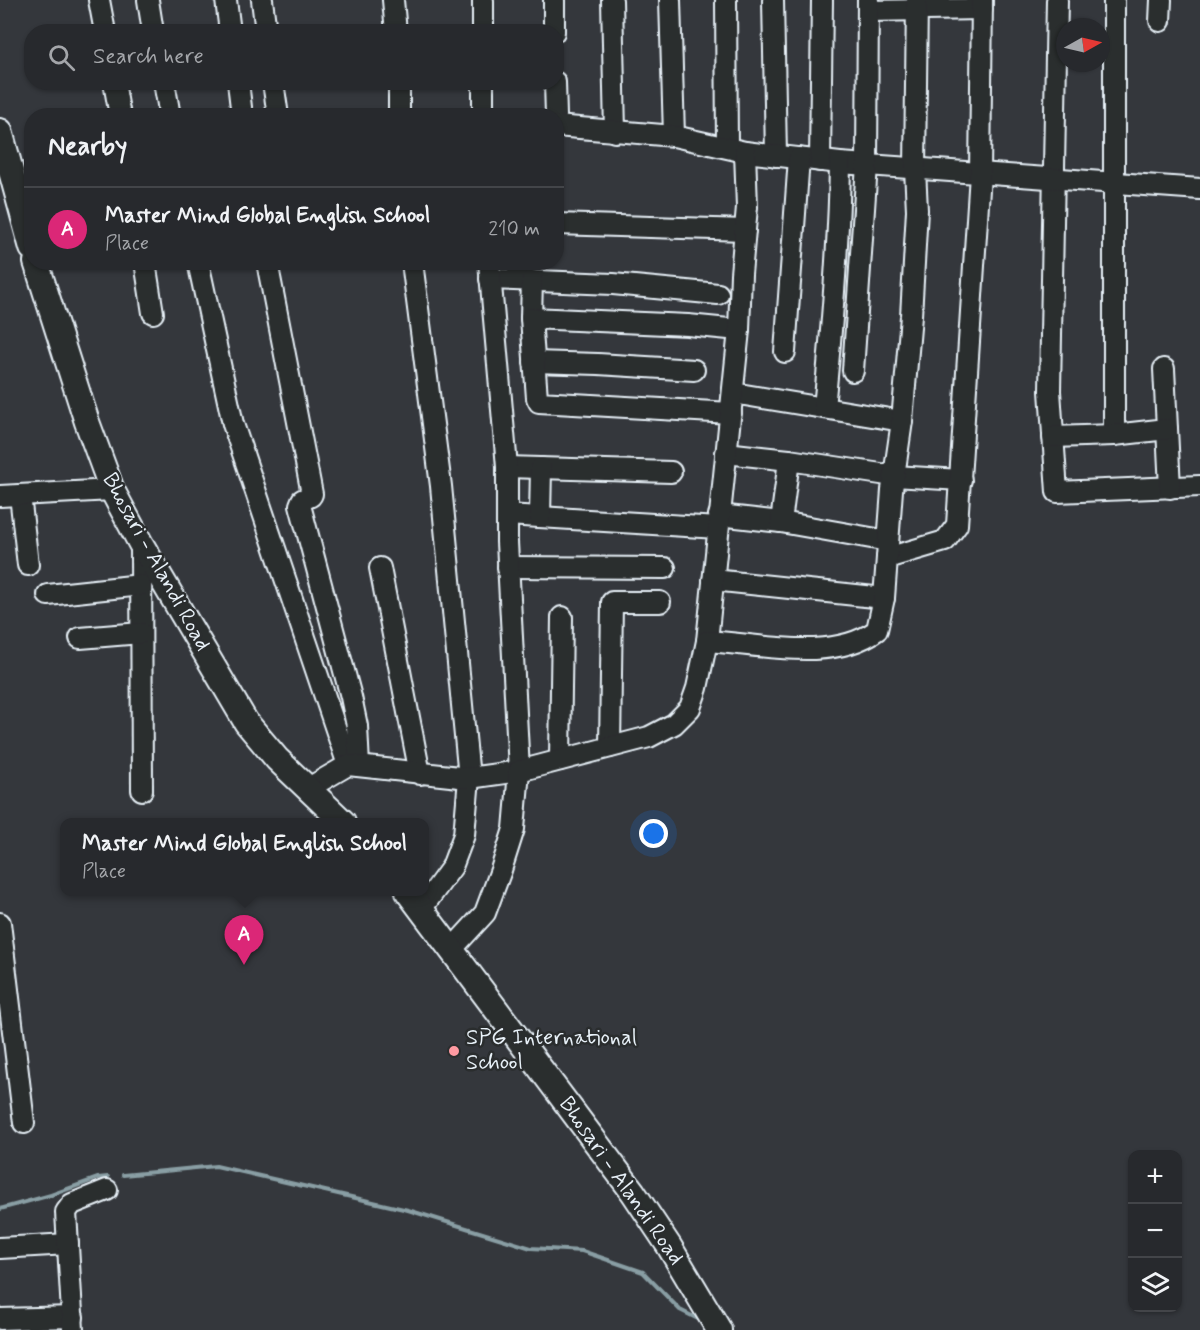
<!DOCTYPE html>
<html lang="en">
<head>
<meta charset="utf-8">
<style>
	:root { --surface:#27292d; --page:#333539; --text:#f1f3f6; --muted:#a4a6aa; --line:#434549; --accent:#db2777 }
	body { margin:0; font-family:Mynerve,sans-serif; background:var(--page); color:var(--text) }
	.controls { position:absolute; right:18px; bottom:18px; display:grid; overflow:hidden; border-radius:12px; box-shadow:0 2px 4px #0004 }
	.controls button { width:54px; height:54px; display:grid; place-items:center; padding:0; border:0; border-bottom:2px solid var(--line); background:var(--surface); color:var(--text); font:30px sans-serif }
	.compass { position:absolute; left:1056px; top:18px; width:54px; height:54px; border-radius:50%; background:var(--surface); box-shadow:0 2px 4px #0004; rotate:82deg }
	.you { position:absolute; left:654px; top:834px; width:21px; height:21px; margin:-15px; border:4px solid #fff; border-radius:50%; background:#1a73e8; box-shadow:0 0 0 9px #1a73e833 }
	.badge { display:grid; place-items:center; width:39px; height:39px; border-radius:50%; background:var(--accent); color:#fff; font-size:20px; font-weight:700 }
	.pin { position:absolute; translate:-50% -50px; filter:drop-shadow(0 2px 3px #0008) }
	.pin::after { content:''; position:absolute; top:32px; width:21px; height:18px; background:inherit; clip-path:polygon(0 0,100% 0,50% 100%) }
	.popup { position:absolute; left:60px; top:818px; width:369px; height:78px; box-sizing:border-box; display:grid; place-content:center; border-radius:12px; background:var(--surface); filter:drop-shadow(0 2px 4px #0005); font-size:20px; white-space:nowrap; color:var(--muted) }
	.popup b { font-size:22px; color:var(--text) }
	.popup::after { content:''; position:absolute; left:50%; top:100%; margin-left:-12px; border:12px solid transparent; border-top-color:var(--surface) }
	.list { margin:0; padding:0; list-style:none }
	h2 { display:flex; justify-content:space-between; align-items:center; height:78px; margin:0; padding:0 24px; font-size:26px }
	h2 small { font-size:20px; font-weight:400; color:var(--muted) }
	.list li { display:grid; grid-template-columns:39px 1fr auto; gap:18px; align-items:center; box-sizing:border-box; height:84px; padding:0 24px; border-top:2px solid var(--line) }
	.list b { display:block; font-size:22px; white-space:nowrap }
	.list p { margin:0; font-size:20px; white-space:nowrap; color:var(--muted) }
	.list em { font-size:20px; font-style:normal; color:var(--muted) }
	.icon { flex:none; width:33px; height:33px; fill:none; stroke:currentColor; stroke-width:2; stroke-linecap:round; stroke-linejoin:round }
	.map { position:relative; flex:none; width:1200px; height:1330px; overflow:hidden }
	.search { position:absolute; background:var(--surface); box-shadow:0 2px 4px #0004; left:24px; top:24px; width:540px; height:66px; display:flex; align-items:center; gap:15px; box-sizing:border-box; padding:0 21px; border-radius:24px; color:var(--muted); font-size:22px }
	.panel { position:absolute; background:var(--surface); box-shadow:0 2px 4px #0004; left:24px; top:108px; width:540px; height:162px; border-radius:24px }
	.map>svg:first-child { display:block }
</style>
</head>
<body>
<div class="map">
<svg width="1200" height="1330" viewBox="0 0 1200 1330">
	<rect width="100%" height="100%" fill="#34373c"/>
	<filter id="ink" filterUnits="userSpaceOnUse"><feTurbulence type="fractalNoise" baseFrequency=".0167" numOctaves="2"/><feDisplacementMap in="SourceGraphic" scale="12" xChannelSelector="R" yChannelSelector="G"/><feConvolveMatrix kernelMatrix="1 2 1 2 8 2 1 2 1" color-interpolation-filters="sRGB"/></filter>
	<g filter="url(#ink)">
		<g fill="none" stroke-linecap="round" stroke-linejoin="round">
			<g stroke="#899ea4" stroke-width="4">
				<path d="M123,1175L216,1166L408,1210L531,1248L582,1251L643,1272L680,1310L700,1320"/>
				<path d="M0,1209L51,1195L98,1178L108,1177"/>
			</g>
			<g stroke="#e8f1f8" stroke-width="24">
				<g id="minor">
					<path d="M99,0L105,32"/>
					<path d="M148,0L153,32"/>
					<path d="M226,0L230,32"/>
					<path d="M262,0L266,32"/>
					<path d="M393,0L396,32"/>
					<path d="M554,0V32"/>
					<path d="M612,0L615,132"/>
					<path d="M670,0L674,136"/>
					<path d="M726,0L727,147"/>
					<path d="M773,0L776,156"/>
					<path d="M1057,0L1050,391L1057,492L1200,486"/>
					<path d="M868,11L982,9"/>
					<path d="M1160,21L1161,0"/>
					<path d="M483,32V0"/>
					<path d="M114,82L120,116"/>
					<path d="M164,82L170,116"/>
					<path d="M238,82L242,116"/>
					<path d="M273,82L278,116"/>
					<path d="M399,82V116"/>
					<path d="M555,82L556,116"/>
					<path d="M483,116V82"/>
					<path d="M556,126L674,136L745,152L840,163L1200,189"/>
					<path d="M820,161L822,0"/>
					<path d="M556,224L745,230"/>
					<path d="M145,262L153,313"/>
					<path d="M198,262L233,424L348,765"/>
					<path d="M267,262L312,494L311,496L302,500L300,505L351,697L357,726L359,766"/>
					<path d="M412,262L441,486L469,778L464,835L452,867L422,908"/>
					<path d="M490,279L613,284L718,294"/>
					<path d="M531,318L532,280"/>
					<path d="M785,352L799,158"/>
					<path d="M534,362L598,364L694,370"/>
					<path d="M1164,369L1170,488"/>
					<path d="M853,371L867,165L868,0"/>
					<path d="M733,393L902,421"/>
					<path d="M824,408C832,326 839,245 840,163"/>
					<path d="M731,413L539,402L537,398L531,318L688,325L739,330"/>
					<path d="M1114,435V0"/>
					<path d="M1053,437L1114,435L1167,429"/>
					<path d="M726,453L789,460"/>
					<path d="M507,467L671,472"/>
					<path d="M20,495L28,565"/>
					<path d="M0,496L112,490"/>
					<path d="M507,515L718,528"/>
					<path d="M719,515L781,522"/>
					<path d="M540,517L541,468"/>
					<path d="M888,541L781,522L789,460L894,476L961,480"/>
					<path d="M141,544L142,790"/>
					<path d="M887,558L945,541L957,525L980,174L982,0"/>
					<path d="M508,567L665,568"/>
					<path d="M380,568L420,774"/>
					<path d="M713,580L884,598"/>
					<path d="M48,595L141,585"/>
					<path d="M80,638L141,633"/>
					<path d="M707,641L739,330L741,274L747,207L745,152"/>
					<path d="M610,747L612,602H660"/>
					<path d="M560,760L562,617"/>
					<path d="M307,789L348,765L469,778L519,771L507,542V467L489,262"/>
					<path d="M0,923L24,1123"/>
					<path d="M452,949L485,913L501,870L514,829L519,771L649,737L674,724L690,708L697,688L707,641C759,644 832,663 877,630L884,598L892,490L902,421L911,316L917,210L915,169L917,0"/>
					<path d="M0,1248L68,1244"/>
					<path d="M0,1319L73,1317"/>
					<path d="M73,1330L66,1212L72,1204L107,1190"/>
				</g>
			</g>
			<g stroke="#e8f1f8" stroke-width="28">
				<g id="major">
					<path d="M0,131L32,248"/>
					<path d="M36,262L87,422L112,490L141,544L246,722L277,759L343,822"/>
					<path d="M408,892L633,1192L669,1246L719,1330"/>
				</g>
			</g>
			<use href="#minor" stroke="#2a2d2e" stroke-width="20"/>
			<use href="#major" stroke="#2a2d2e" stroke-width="24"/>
		</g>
	</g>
	<circle fill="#ff9aa2" stroke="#2a2d2e" stroke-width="2" cx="454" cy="1051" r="6"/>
	<g text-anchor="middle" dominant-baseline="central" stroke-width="5" stroke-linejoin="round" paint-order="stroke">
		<g font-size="22" fill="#e8f1f8" stroke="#2a2d2e">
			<text transform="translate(156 562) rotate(61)">Bhosari - Alandi Road</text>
			<text transform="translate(621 1181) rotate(55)">Bhosari - Alandi Road</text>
		</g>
		<g font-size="22" fill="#e8f1f8" stroke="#2a2d2e" text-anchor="start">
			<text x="466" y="1038">SPG International<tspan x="466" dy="25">School</tspan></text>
		</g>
	</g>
</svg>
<div class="controls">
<button>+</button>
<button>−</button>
<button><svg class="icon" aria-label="layers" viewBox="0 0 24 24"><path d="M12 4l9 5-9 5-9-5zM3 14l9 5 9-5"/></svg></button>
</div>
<svg class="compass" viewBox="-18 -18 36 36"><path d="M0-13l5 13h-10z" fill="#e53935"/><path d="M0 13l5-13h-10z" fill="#a4a6aa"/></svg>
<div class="you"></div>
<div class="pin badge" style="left:244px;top:965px">A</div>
<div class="popup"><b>Master Mind Global English School</b>Place</div>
<div class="search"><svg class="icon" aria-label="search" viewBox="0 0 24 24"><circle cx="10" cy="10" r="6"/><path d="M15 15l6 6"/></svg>Search here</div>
<section class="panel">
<h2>Nearby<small></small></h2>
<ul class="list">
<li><span class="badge">A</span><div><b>Master Mind Global English School</b><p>Place</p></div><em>210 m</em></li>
</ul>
</section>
</div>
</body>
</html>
